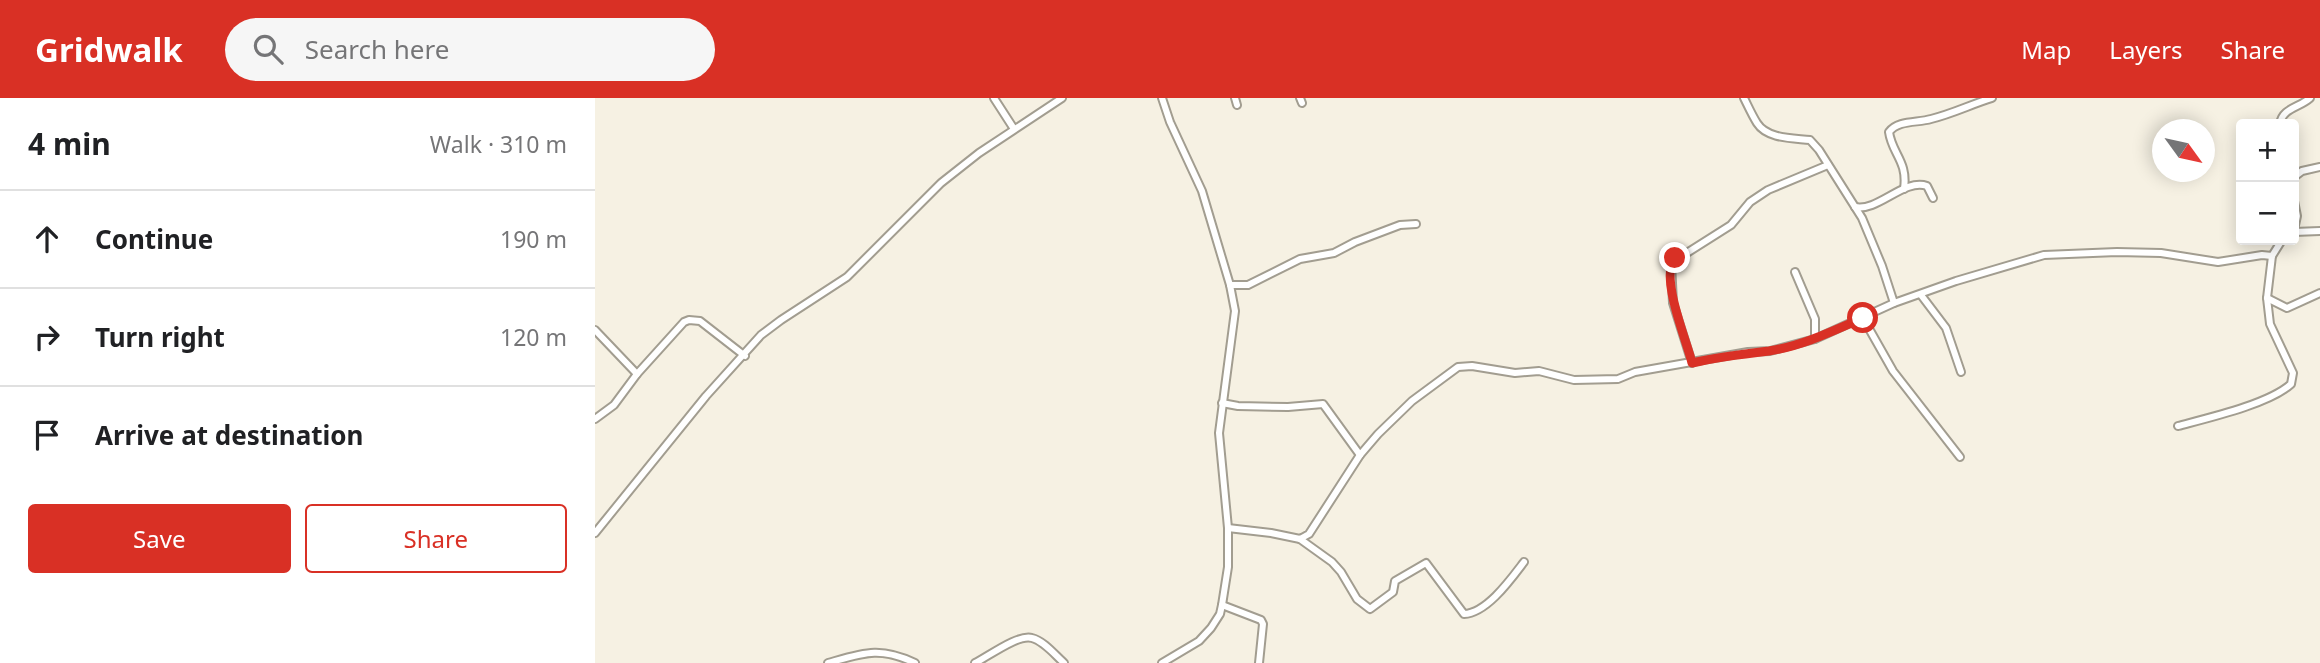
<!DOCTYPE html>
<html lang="en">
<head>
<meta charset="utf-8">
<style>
	:root { --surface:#fff; --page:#f6f6f6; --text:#202124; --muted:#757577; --line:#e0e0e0; --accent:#d93025 }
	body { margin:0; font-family:"Noto Sans",sans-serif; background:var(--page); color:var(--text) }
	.controls { position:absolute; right:21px; top:21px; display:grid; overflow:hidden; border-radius:7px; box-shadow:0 4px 18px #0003 }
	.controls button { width:63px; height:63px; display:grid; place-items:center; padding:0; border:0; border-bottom:2px solid var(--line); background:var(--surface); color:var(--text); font:35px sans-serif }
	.compass { position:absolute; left:1557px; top:21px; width:63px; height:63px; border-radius:50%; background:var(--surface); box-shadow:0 4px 18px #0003; rotate:123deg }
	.stop { position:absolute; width:21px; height:21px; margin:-16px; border:5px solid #d93025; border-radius:50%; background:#fff }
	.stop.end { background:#d93025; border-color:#fff; box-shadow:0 2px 7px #0008 }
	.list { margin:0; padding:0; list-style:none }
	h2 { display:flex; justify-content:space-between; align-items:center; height:91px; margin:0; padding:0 28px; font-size:30px }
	h2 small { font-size:23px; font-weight:400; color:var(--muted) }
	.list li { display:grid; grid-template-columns:46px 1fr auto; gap:21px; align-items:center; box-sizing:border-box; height:98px; padding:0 28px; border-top:2px solid var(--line) }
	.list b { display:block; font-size:26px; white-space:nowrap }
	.list em { font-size:23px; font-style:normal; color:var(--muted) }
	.actions { display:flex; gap:14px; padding:21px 28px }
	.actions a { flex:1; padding:16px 0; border:2px solid var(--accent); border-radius:7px; text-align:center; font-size:24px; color:var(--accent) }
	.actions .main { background:var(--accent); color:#fff }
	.icon { flex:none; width:38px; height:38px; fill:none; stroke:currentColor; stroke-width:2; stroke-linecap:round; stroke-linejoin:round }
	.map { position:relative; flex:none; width:1725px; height:565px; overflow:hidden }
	header { display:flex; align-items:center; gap:42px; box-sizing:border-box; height:98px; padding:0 35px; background:var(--accent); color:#fff }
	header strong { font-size:33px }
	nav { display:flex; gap:38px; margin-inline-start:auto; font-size:24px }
	.search { width:490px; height:63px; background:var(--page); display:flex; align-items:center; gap:18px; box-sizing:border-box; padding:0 24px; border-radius:38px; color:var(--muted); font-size:26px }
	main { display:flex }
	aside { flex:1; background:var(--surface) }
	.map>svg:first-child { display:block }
</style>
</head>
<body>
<header>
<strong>Gridwalk</strong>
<div class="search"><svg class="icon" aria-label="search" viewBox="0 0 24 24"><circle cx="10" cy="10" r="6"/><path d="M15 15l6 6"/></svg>Search here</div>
<nav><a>Map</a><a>Layers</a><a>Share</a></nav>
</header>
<main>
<aside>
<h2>4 min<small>Walk · 310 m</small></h2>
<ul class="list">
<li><svg class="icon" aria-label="ahead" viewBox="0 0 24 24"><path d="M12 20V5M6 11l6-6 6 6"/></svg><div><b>Continue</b></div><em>190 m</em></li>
<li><svg class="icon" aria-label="right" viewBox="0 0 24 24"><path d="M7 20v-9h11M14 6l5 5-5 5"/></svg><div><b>Turn right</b></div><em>120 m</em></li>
<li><svg class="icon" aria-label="arrive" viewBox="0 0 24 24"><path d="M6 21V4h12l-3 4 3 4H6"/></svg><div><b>Arrive at destination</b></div></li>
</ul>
<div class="actions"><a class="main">Save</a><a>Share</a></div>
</aside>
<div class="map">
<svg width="1725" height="565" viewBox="0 0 1725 565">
	<rect width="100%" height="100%" fill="#f6f1e3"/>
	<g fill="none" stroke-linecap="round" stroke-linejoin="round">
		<g stroke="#a29d90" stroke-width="10">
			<g id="minor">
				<path d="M399,0L419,31"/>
				<path d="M640,0L642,7"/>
				<path d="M705,0L707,5"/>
				<path d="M1149,0C1153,8 1157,17 1162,25C1172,41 1198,40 1215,42L1224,52L1267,120L1287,168L1299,205"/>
				<path d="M1685,26C1687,10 1704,10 1715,0"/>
				<path d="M1699,79L1707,73L1725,69"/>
				<path d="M1309,91C1313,63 1297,56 1294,34C1303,22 1322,25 1336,21C1357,16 1377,6 1397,0"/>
				<path d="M1699,103L1702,118L1699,132"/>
				<path d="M1260,109C1283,114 1309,80 1332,88L1338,100"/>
				<path d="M1699,134L1725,133"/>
				<path d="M1200,174L1220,221V241"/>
				<path d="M635,187H653L705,161L739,155L760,144L805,127L821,126"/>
				<path d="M1326,197L1351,230L1366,274"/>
				<path d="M1672,200L1692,210L1725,195"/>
				<path d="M1268,220L1298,273L1365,359"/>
				<path d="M0,232L42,276"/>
				<path d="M1097,265L1078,205L1076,165L1136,127L1155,104L1173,92L1233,67"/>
				<path d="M627,305L643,308L693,309L728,306L765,357"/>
				<path d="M0,321L19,307L42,276L89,224L94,222L105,223L150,258"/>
				<path d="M1583,328C1613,320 1674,306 1696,286L1698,275L1675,226L1672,200L1677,158L1687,142"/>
				<path d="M633,430L676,435L705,441L714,436L765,357L783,336L817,303L863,269L877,268L920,275L944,273L979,282L1023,281L1040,274L1153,254L1175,253L1220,241L1299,205L1361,183L1449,157L1522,154L1566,155L1623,164L1667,157L1677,158"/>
				<path d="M0,435L111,298L166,237L186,222L252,179L346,85L384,55L467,0"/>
				<path d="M705,441L737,464L746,474L762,501L775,511L798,494L800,483L831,465L869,516C892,515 916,481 929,464"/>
				<path d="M627,507L666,522L668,526L664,565"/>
				<path d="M233,565C268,555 285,548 320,565"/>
				<path d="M380,565C394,558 423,536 437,540C449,543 460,557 469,565"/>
				<path d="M567,565L604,543L616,530L625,516L627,507L633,469V430L624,335L640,213L635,187L607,93L575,24L567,0"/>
			</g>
		</g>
		<use href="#minor" stroke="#fff" stroke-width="6"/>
	</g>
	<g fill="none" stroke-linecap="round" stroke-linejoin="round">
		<path stroke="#d93025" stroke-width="9" d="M1080,160C1064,178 1092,243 1097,265C1123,259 1148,256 1174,253C1207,248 1238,233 1268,220"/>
	</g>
</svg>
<div class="controls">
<button>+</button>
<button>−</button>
</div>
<svg class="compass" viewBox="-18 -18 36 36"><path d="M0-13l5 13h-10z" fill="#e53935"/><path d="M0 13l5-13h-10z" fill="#757577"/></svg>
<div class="stop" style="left:1268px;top:220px"></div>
<div class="stop end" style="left:1080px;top:160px"></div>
</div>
</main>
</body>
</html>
